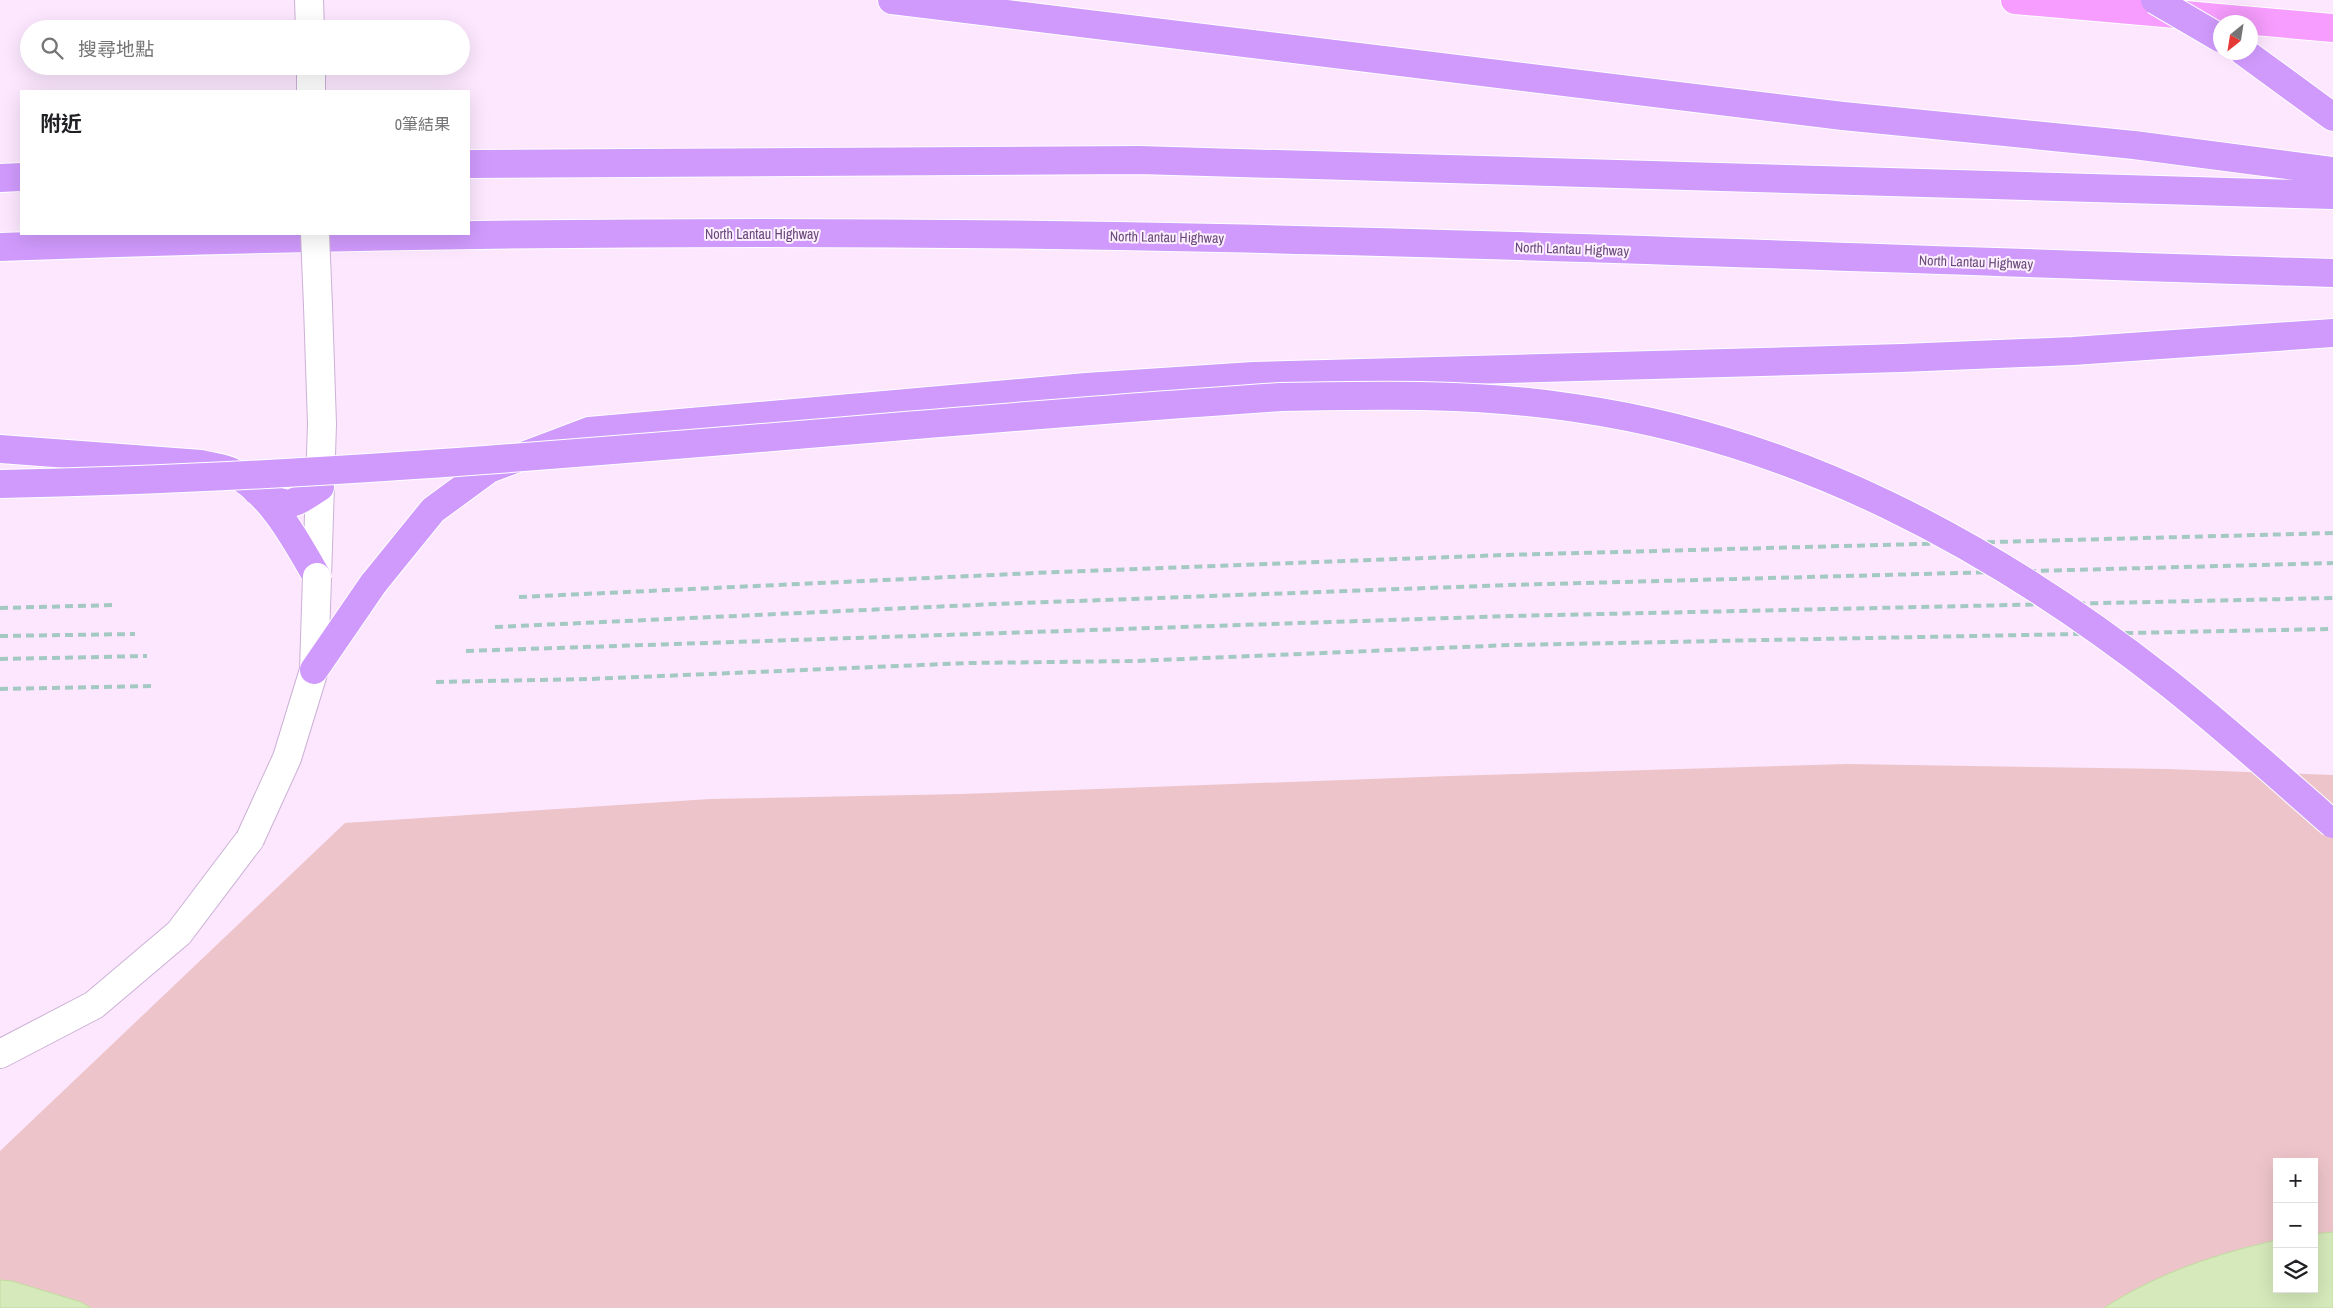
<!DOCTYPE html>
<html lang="zh-TW">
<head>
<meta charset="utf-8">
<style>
	:root { --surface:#fff; --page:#f6f6f6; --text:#202124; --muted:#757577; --line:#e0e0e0 }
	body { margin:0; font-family:"Archivo Narrow","Noto Sans TC",sans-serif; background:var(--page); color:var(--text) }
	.controls { position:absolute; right:15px; bottom:15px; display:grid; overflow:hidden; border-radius:0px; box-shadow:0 5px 20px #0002 }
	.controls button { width:45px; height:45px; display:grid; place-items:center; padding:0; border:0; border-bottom:1px solid var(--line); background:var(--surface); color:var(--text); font:25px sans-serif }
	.compass { position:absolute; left:2213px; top:15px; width:45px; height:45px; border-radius:50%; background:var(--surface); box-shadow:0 5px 20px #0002; rotate:210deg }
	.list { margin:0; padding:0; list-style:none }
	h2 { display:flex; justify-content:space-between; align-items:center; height:65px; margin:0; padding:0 20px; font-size:21px }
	h2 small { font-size:16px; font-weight:400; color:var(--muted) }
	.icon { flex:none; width:28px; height:28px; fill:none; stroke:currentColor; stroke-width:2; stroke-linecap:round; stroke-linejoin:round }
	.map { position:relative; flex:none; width:2333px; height:1308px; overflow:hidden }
	.search { position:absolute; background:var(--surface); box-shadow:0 5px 20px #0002; left:20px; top:20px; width:450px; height:55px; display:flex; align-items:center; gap:12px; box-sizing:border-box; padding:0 18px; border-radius:28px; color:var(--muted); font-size:19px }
	.panel { position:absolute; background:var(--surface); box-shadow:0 5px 20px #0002; left:20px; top:90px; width:450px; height:145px; border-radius:0px }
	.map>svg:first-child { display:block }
</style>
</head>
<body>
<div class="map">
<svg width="2333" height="1308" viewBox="0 0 2333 1308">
	<rect width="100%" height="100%" fill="#fce7fe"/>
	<path fill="#edc4c9" d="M1847,764L2166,769L2333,775V1232L2314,1234V1162H2277V1240C2211,1255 2163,1274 2104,1308H91L81,1302L12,1281L0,1280V1151L345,823L710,799L962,794L1450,776Z"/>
	<g fill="#d5e9ba" stroke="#c1dc9f">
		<path d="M2333,1232V1308H2104C2157,1273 2216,1254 2277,1240V1289H2314V1234Z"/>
		<path d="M0,1280L12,1281L81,1302L91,1308H0Z"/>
	</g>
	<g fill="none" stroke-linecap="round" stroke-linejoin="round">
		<g stroke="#ccb1d6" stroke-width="30">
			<g id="minor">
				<path d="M309,0L310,29"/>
				<path d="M311,66V91"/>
				<path d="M317,577L322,424L318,306"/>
				<path d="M0,1054L94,1005L179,933L250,839"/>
			</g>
		</g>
		<g stroke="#fff" stroke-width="30">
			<path id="major" d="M2015,0L2333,28"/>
		</g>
		<g stroke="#fff" stroke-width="30">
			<g id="highway">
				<path d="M892,0L1843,116L2134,145L2333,171"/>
				<path d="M2244,52L2333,117"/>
				<path d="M469,164L1139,160L2333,195"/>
				<path d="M0,178L21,177"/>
				<path d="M0,247C406,232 813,229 1219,238C1591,246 1962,262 2333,273"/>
				<path d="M0,449L201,464C211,467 223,467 232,472C272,494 295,539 317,577"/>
				<path d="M257,491C290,510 290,506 320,487"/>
				<path d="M373,584L433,510L489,469L589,431L1086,387L1253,376L1902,358L2073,351L2333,333"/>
			</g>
		</g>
		<use href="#minor" stroke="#fff" stroke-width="28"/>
		<use href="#major" stroke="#f79dff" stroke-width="28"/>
		<use href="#highway" stroke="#d09afc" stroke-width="28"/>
		<g stroke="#a4c9c3" stroke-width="4" stroke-dasharray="8 5" stroke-linecap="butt">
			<path d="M519,597L1057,572L1504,555L2333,533"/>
			<path d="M0,608L115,605"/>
			<path d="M495,627L995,604L1509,585L2333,563"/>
			<path d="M0,636L135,634"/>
			<path d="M466,651L1510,616L2333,598"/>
			<path d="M0,659L147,656"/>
			<path d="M436,682L590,679L969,663L1135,661L1510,645L2333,629"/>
			<path d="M0,689L153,686"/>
		</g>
		<g stroke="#ccb1d6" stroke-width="30" stroke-linecap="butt">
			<g id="minor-bridge">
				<path d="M315,234L318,306"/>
				<path d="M250,839L287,758L314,670L317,577"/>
			</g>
		</g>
		<g stroke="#fff" stroke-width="30" stroke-linecap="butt">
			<g id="highway-bridge">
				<path d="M2155,0L2220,38"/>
				<path d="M0,484C428,476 854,425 1281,397C1380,395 1478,393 1575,408C1798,440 1992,545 2167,682C2224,727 2278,776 2333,824"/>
				<path d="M314,670L373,584"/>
			</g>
		</g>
		<use href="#minor-bridge" stroke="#fff" stroke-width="28"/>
		<use href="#highway-bridge" stroke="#d09afc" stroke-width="28"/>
	</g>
	<g text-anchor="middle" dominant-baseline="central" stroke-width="4" stroke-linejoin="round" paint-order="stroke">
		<g font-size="14" fill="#69497a" stroke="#fdefff">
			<text x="762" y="234">North Lantau Highway</text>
			<text transform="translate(1167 237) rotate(1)">North Lantau Highway</text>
			<text transform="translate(1572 249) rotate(2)">North Lantau Highway</text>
			<text transform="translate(1976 262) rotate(2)">North Lantau Highway</text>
		</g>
	</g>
</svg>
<div class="controls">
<button>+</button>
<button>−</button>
<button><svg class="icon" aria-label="layers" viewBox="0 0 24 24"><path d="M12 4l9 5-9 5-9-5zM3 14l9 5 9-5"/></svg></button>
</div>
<svg class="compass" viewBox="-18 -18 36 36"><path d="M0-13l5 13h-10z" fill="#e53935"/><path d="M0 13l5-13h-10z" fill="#757577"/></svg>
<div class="search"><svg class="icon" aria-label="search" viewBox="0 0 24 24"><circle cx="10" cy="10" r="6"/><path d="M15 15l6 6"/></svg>搜尋地點</div>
<section class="panel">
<h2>附近<small>0筆結果</small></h2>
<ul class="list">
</ul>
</section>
</div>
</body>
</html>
